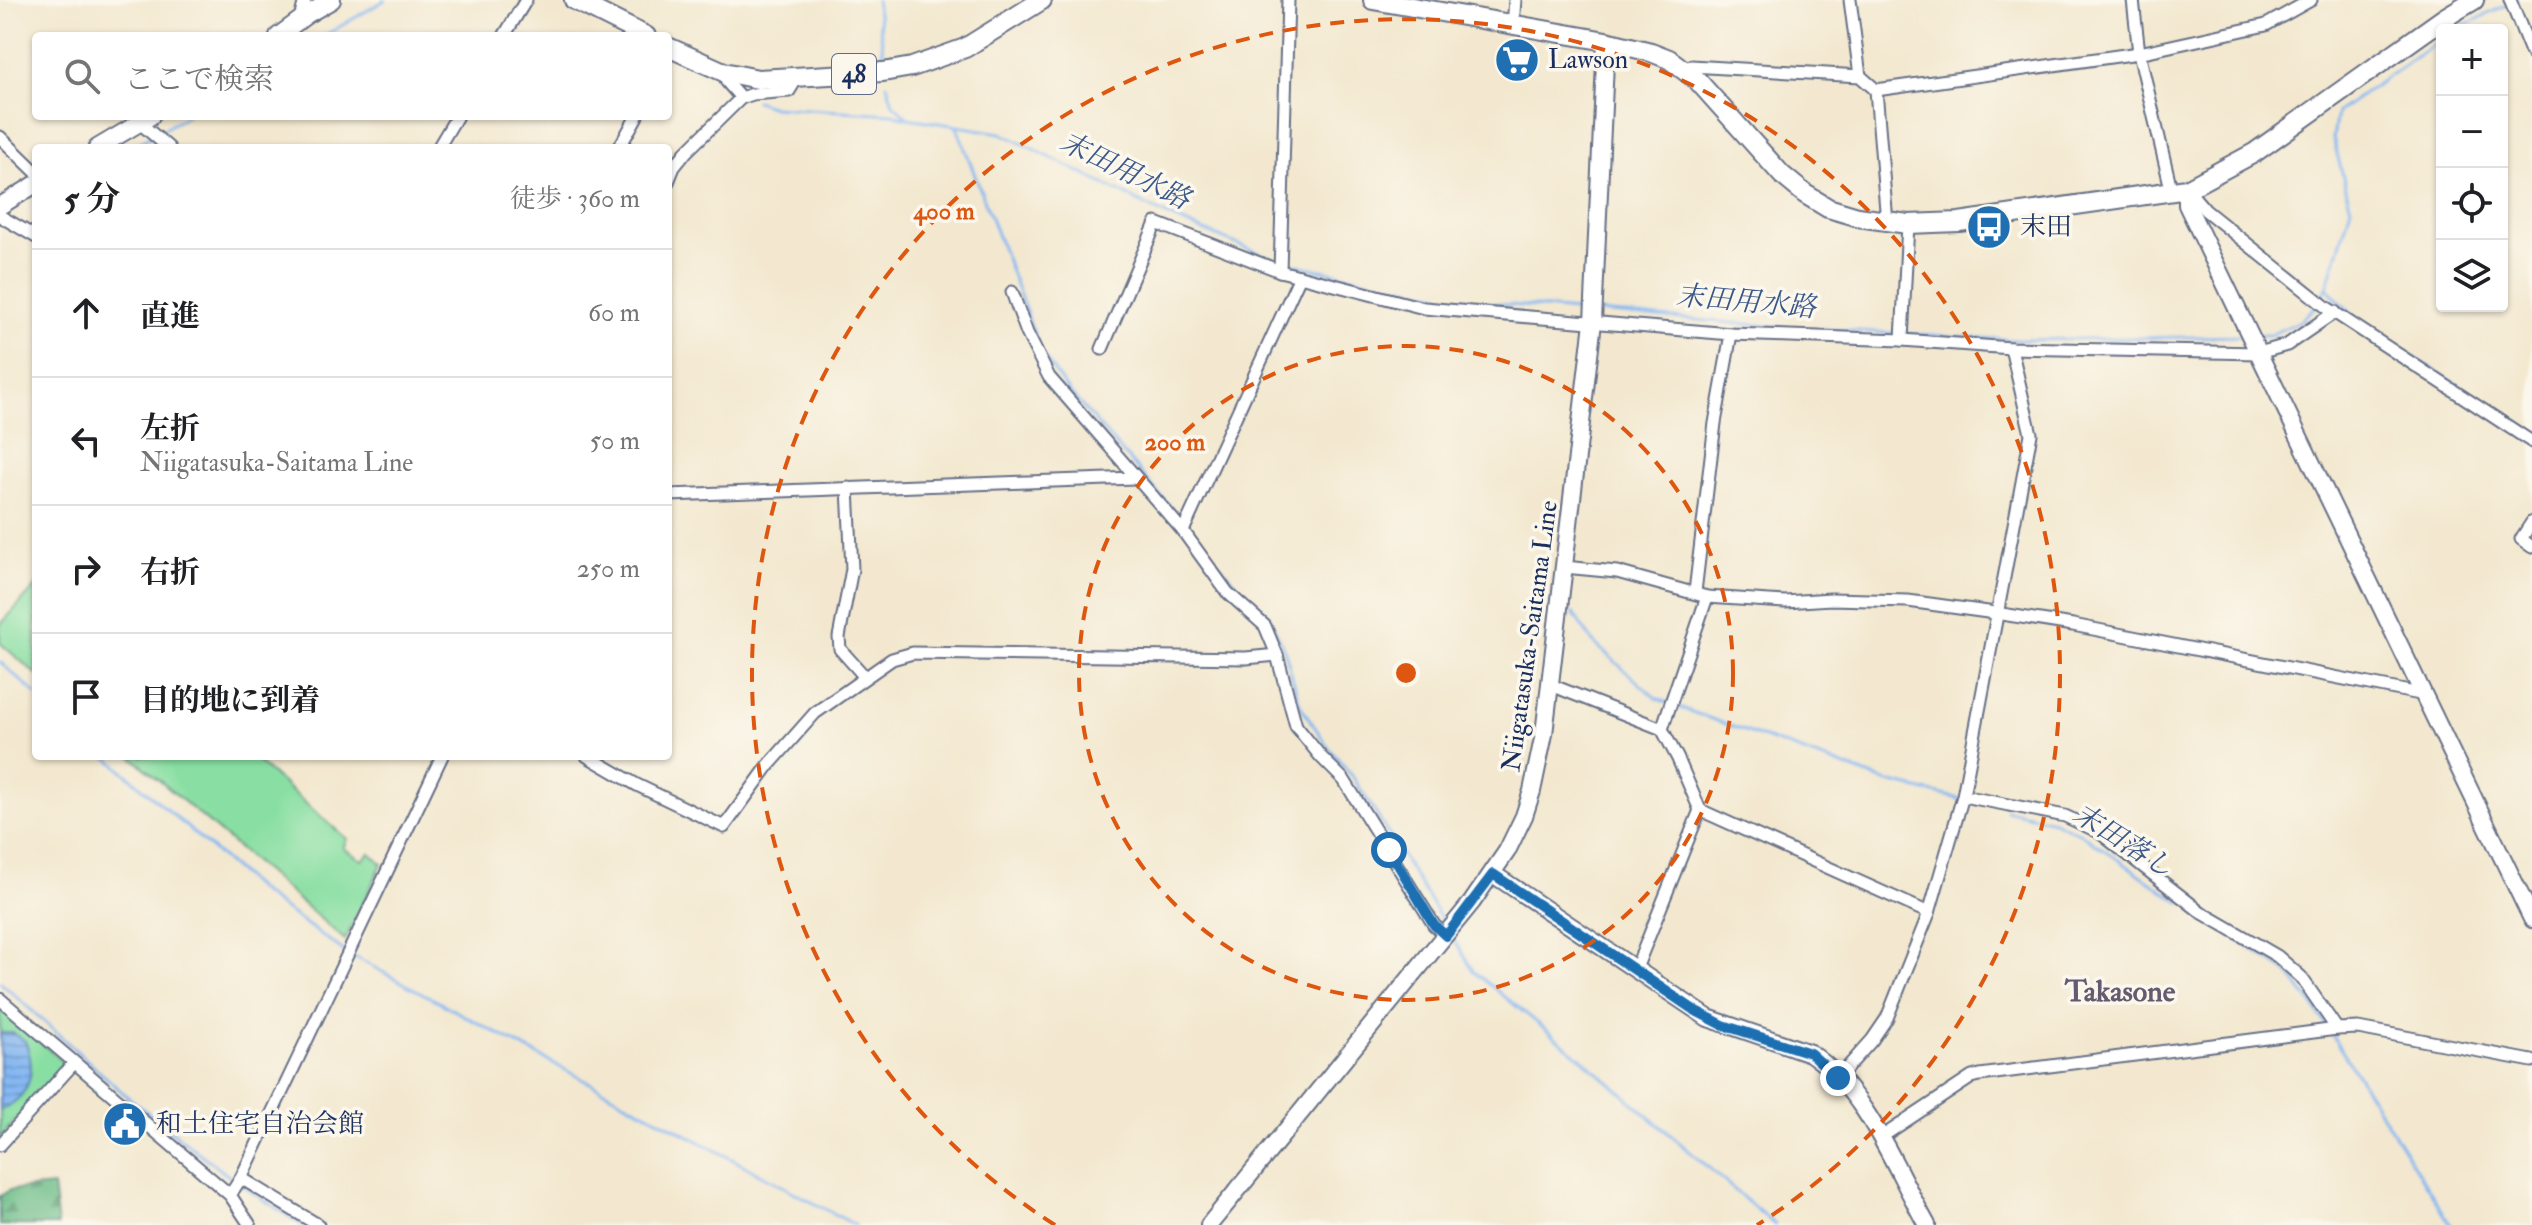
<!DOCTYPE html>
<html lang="ja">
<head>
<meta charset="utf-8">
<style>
	:root { --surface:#fff; --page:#f6f6f6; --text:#202124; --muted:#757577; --line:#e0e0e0 }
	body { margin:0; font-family:"IM FELL Double Pica","Noto Serif JP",serif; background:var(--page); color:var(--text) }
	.controls { position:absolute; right:24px; top:24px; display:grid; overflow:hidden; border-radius:8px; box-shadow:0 2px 6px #0004 }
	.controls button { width:72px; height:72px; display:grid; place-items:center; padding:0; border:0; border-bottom:2px solid var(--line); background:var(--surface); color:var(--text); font:40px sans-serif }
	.stop { position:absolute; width:24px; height:24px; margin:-18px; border:6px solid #1f6fb2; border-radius:50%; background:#fff }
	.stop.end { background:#1f6fb2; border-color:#fff; box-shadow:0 2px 8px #0008 }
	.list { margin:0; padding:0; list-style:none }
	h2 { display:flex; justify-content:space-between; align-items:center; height:104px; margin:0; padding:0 32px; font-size:34px }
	h2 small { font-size:26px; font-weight:400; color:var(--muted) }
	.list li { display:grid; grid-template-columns:52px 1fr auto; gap:24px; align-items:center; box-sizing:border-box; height:128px; padding:0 32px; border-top:2px solid var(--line) }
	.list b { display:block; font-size:30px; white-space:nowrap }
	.list p { margin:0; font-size:26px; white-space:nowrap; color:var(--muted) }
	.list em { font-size:26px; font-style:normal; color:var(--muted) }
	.icon { flex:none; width:44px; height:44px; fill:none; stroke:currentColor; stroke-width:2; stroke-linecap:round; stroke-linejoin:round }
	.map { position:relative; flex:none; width:2532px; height:1225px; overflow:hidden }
	.search { position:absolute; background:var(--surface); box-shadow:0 2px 6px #0004; left:32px; top:32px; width:640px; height:88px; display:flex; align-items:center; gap:20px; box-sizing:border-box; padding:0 28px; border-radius:8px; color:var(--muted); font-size:30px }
	.panel { position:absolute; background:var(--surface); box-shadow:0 2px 6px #0004; left:32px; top:144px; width:640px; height:616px; border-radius:8px }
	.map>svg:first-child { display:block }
</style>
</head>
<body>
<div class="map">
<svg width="2532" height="1225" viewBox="0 0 2532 1225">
	<defs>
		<pattern id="forest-firs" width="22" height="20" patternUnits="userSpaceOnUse" patternTransform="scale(2)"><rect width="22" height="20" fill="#6ebe89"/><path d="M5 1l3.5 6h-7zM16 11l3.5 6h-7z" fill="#5a9b73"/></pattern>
		<pattern id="water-rules" width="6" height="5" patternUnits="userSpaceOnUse" patternTransform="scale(2)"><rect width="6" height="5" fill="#85b7f2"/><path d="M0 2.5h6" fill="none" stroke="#6c95c7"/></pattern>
	</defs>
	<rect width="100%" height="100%" fill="#fbf7ec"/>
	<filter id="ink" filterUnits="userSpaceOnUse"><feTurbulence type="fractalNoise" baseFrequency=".0125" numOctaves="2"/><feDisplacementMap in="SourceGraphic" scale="16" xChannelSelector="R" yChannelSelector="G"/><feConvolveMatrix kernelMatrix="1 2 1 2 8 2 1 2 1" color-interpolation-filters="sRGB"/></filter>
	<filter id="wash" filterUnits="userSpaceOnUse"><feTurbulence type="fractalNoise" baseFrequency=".006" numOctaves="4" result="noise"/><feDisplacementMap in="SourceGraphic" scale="32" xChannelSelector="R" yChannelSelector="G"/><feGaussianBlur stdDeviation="1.8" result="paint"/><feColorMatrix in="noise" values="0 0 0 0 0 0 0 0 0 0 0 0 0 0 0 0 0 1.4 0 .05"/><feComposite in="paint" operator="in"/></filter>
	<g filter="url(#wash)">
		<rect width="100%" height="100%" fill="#f3e8cf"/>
		<g fill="#89dfa3" stroke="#528780" stroke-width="2">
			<path d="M36,586V674L0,643V625Z"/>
			<path d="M131,756H251L347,839L343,848L362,860L370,853L382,864L345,940Z"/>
			<path d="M0,1007L61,1060L63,1066L0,1138Z"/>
		</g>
		<path fill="url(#forest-firs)" stroke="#447674" stroke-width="2" d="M53,1186L58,1225H0V1196L10,1190Z"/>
		<path fill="url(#water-rules)" stroke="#5073a8" stroke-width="2" d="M0,1033H13L25,1041C37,1070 31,1097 0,1110Z"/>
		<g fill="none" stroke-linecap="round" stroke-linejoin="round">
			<g stroke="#85b7f2" stroke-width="3">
				<path d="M876,0L885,64"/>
				<path d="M2456,30L2516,0"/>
				<path d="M324,36L385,0"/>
				<path d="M887,84L893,104L908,118L1001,133L1168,216L1278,261L1469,301L1586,312"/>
				<path d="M756,101L773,107L893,114L906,118"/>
				<path d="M957,127L1037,341"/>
				<path d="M158,132L187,116"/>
				<path d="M130,148L151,136"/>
				<path d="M2327,288L2360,323"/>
				<path d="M1597,312L1784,327L2019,340L2245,336"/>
				<path d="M2256,335H2270L2300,321L2316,306L2327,288L2351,208L2333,138L2337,112L2442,39"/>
				<path d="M2400,349L2532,431"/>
				<path d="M1043,355L1065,387L1182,520"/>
				<path d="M1187,526L1234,582L1267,612L1285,651L1300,705L1329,748L1353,777L1445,925"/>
				<path d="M1573,613L1593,642L1656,698L1668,703"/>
				<path d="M0,662L36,694"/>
				<path d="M1675,706L1888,782L1960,799"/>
				<path d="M106,756L262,893L344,951"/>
				<path d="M2006,810L2054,821L2083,835L2181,903"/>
				<path d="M1451,935L1474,972L1581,1058L1775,1225"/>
				<path d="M2238,940L2286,971L2314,1006L2328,1028"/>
				<path d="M351,955L855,1225"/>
				<path d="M0,982L129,1098L235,1181"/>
				<path d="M2332,1035L2451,1225"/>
				<path d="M241,1185L302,1225"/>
			</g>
		</g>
	</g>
	<g filter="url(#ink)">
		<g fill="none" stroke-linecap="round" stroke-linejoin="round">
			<g stroke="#677086" stroke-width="15">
				<g id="street">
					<path d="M1850,0L1860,76"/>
					<path d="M2133,0L2139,53L2172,193"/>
					<path d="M2510,0L2532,54"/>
					<path d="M300,19L305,0"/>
					<path d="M1513,25L1515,0"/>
					<path d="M504,36L526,0"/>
					<path d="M1685,68L1691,66L1860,76L1876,90L2139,53L2266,25L2311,0"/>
					<path d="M724,72L727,82L741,98"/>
					<path d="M1876,90L1887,222"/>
					<path d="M140,123L169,148"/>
					<path d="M0,137L36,172"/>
					<path d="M438,148L457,116"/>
					<path d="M619,148L637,116"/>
					<path d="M668,182L674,167L686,152L741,98L753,94L789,91L797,78"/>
					<path d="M2187,189L2205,210L2326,307L2532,442"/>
					<path d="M0,216L36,237"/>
					<path d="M1280,271L1288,0"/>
					<path d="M1012,292L1027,333L1049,377L1183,531L1227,592L1265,626L1277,655L1296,726L1321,757L1344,780L1434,925L1446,936"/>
					<path d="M1902,340L1908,224"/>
					<path d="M1102,349L1156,223L1280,271L1424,308L1731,334L1902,340L2011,348L2259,353L2287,345L2335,312"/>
					<path d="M848,488L852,569L839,637L840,649L865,677"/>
					<path d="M668,495L1135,478"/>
					<path d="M2532,522L2521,539L2532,547"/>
					<path d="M1183,531L1300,276"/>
					<path d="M1564,567L1617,572L1707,597L1785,602L1831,599L1908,601L1995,613L2073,625L2425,695"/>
					<path d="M1695,592L1715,423L1731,334"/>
					<path d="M1551,685L1662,729L1678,759L1700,810L1929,913"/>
					<path d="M1662,729L1707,597"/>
					<path d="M587,756L637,785L724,827L769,765L815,713L892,659L913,653L1246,658L1277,655"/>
					<path d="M1963,796L2065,816L2099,832L2201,912L2277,956L2301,977L2337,1029"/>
					<path d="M1635,971L1700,810"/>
					<path d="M0,999L230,1195L250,1225"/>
					<path d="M1838,1078L1872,1040L1887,1018L1929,913L1963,796L2031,434L2011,348"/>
					<path d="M1880,1138L1972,1077L1980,1075L2337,1029L2358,1028L2532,1061"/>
					<path d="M0,1145L74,1063"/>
					<path d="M241,1178L318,1225"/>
					<path d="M230,1195L241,1178L442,756"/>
				</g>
			</g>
			<g stroke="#677086" stroke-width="20">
				<g id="secondary">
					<path d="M278,36L308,14L332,0"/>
					<path d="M97,148L151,116"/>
					<path d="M2187,189V205L2532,919"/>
					<path d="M0,206L36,184"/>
					<path d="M1493,874L1708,1018L1810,1053C1868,1092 1894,1167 1927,1225"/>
					<path d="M1209,1225L1472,902L1507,851L1524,816L1532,791L1544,734L1593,322L1606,41"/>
				</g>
			</g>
			<g stroke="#677086" stroke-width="22">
				<g id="primary">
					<path d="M574,0L646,36"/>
					<path d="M1373,0L1606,41L1651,52L1669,59L1697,80L1782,175L1805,194L1828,208L1858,217L1908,224L1959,222L2187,189L2254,153L2444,18L2474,0"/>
					<path d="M668,47L724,72L758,79L883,72L912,67L965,48L1042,0"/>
				</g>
			</g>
			<use href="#street" stroke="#fff" stroke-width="11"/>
			<use href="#secondary" stroke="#fff" stroke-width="16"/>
			<use href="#primary" stroke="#fff" stroke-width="18"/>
		</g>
	</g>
	<g fill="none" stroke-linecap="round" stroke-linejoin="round" filter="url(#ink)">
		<path stroke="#1f6fb2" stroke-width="10" d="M1389,850L1434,925L1446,936L1493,874L1694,1010L1723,1025L1810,1053L1838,1078"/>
	</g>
	<g fill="none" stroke="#de5710" stroke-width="4" stroke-dasharray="14 10">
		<circle cx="1406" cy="673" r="327"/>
		<path d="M1055 1225A654 654 0 1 1 1757 1225"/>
	</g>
	<defs>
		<g id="supermarket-disc" transform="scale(2.3)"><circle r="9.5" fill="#1f6fb2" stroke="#fbf7ec"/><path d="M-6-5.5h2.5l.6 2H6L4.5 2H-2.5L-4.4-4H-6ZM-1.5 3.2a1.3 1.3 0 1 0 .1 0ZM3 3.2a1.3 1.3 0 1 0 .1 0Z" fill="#fff"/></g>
		<g id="bus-disc" transform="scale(2.3)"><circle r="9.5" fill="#1f6fb2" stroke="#fbf7ec"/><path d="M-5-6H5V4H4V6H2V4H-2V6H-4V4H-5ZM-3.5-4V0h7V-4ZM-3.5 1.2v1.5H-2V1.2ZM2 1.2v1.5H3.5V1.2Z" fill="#fff"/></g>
		<g id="civic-disc" transform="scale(2.3)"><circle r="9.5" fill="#1f6fb2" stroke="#fbf7ec"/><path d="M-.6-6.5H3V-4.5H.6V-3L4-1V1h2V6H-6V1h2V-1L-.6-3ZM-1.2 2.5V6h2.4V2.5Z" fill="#fff"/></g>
	</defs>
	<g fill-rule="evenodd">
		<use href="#supermarket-disc" x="1517" y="60"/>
		<use href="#bus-disc" x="1989" y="227"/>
		<use href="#civic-disc" x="125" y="1124"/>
	</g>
	<g text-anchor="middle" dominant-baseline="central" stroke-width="7" stroke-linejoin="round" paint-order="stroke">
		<rect fill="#fbf7ec" stroke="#5e6b89" stroke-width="2" x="832" y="54" width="44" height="40" rx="6"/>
		<g font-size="24" font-weight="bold" fill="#1b2f5e">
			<text x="854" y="74">48</text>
		</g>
		<g font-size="26" fill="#1b2f5e" stroke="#fbf7ec" text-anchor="start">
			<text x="1548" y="60">Lawson</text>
			<text x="2020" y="227">末田</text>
			<text x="156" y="1124">和土住宅自治会館</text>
		</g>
		<g font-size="26" fill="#1b2f5e" stroke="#fbf7ec">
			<text transform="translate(1530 636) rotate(-82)">Niigatasuka-Saitama Line</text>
		</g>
		<g font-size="28" font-style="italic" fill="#3b588a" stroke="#fbf7ec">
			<text transform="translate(1125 171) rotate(26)">末田用水路</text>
			<text transform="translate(1746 302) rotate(5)">末田用水路</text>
			<text transform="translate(2123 841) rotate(32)">末田落し</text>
		</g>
		<g font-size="30" font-weight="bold" fill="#655b71" stroke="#fbf7ec">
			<text x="2120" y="991">Takasone</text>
		</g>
	</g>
	<circle cx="1406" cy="673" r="12" fill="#de5710" stroke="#fbf7ec" stroke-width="4"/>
	<g font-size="24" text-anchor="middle" font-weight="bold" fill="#de5710" stroke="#fbf7ec" stroke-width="7" stroke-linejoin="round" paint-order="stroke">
		<text x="944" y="219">400 m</text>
		<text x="1175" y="450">200 m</text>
	</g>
</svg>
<div class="controls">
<button>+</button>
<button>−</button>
<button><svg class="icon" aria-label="locate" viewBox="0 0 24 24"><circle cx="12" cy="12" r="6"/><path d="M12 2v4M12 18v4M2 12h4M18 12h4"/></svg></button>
<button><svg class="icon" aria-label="layers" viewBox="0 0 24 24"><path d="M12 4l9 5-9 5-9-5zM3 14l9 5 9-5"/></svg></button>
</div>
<div class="stop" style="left:1389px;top:850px"></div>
<div class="stop end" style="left:1838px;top:1078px"></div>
<div class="search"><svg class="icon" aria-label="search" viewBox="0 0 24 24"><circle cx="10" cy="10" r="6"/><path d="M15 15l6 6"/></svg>ここで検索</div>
<section class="panel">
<h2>5 分<small>徒歩 · 360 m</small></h2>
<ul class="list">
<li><svg class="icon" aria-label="ahead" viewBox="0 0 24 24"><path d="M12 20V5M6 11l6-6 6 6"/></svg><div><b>直進</b></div><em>60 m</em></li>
<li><svg class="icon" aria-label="left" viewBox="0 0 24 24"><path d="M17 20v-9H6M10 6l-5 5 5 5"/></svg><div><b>左折</b><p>Niigatasuka-Saitama Line</p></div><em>50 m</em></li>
<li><svg class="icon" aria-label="right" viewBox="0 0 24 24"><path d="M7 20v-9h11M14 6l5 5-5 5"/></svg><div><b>右折</b></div><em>250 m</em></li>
<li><svg class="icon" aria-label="arrive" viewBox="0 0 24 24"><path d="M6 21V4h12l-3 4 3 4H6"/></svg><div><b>目的地に到着</b></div></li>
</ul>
</section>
</div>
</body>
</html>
